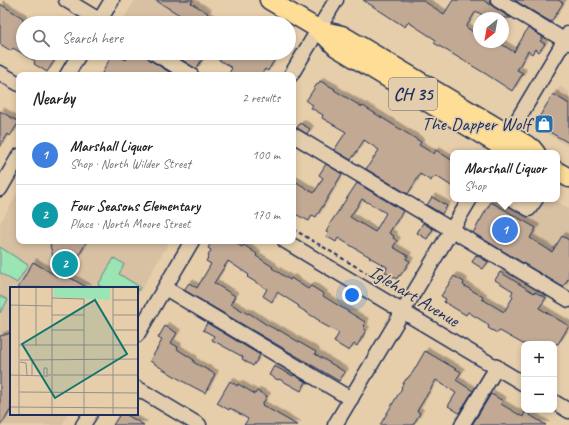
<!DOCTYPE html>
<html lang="en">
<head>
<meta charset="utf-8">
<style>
	:root { --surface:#fff; --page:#f6f6f6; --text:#222; --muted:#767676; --line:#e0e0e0; --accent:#db2777 }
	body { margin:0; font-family:Caveat,sans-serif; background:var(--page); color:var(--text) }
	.controls { position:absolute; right:12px; bottom:12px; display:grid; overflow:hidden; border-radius:8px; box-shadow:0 2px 6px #0003 }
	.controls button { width:36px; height:36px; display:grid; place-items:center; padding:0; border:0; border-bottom:1px solid var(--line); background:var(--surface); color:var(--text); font:20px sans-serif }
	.compass { position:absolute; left:473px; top:12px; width:36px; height:36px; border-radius:50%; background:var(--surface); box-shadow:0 2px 6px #0003; rotate:211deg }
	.you { position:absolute; left:352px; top:295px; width:14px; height:14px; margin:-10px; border:3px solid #fff; border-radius:50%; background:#1a73e8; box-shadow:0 0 0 6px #1a73e833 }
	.badge { display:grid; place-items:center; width:26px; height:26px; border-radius:50%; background:var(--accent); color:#fff; font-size:13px; font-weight:700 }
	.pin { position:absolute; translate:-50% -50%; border:2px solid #fff; box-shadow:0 1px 4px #0006 }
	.popup { position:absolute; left:450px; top:150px; width:110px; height:52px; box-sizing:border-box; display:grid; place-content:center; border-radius:8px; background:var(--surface); filter:drop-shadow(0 1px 3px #0005); font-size:13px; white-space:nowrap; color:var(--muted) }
	.popup b { font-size:15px; color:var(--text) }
	.popup::after { content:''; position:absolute; left:50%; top:100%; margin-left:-8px; border:8px solid transparent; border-top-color:var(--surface) }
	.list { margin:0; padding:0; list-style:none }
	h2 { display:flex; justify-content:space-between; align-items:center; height:52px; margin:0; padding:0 16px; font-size:17px }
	h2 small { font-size:13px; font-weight:400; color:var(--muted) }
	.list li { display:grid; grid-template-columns:26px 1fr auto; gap:12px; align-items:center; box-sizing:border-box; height:60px; padding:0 16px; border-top:1px solid var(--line) }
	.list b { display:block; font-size:15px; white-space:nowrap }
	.list p { margin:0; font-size:13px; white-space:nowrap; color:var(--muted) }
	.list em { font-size:13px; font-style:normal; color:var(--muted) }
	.icon { flex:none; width:22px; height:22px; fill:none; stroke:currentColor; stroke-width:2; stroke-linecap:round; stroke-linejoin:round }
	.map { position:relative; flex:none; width:569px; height:425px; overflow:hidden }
	.search { position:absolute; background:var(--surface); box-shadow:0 2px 6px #0003; left:16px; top:16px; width:280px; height:44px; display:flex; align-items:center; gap:10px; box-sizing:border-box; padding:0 14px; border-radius:22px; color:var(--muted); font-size:15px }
	.panel { position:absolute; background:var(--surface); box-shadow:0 2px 6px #0003; left:16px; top:72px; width:280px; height:172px; border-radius:8px }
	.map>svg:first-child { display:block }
</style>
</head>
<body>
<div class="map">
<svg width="569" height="425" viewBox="0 0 569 425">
	<defs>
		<filter id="shadow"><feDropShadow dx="3.5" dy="-3.5" stdDeviation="0" flood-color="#0004"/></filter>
	</defs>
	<rect width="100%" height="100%" fill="#e7ceab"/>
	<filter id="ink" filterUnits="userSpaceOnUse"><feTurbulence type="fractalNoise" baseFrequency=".025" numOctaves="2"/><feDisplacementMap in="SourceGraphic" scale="8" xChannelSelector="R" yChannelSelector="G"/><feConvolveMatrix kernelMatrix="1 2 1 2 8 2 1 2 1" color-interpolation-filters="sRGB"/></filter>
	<g filter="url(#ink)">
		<g fill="#d8c0a3">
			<path d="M135,0H195L181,23H121Z"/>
			<path d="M560,86L569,92V147L538,128L536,124Z"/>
			<path d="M19,191V241H170L137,297V288H11V414H68L62,425H0V223Z"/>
			<path d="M491,199H553L569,209V306L466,242Z"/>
		</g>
		<g fill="#9be4b3" stroke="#5b8a88">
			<path d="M0,247L28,265L17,283L0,273Z"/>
			<path d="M114,258L124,264L119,274L140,287L137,292V288H104L98,285Z"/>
			<path d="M0,296L8,300L0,313Z"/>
		</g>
		<g fill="#c1a994" stroke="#1b2f5e" fill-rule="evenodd" filter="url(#shadow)">
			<path d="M155,0H193L191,3L208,13L206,16L219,23H193Z"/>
			<path d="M363,0H422L444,14L453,0H483L511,18H487L476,11L466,27L479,36V42H498L514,52L528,28L543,37L540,41L545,44L539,52L535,49L532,54L528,51L517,70L523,73L512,91L486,74L434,43L436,40L408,22L405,27Z"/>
			<path d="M514,0H558L563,3L551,22Z"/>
			<path d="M0,4L23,18V53H59L47,72L34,64L35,61L13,48L11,51L0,44Z"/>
			<path d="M113,53L126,60L130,53H146L147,57L150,60L174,75H101Z"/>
			<path d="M171,53H206L196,69Z"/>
			<path d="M208,53H278L268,71L265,69L261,75H228L232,68Z"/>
			<path d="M320,81L335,89L334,90L362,107L363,106L421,142L419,145L434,154L436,150L453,161V187L436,176L435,178L433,177L431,181L420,174L408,194L366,169L379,150L364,140L351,160L334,150L346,132L322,118L323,115L311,108L313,105L306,101L317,84H318Z"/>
			<path d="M553,94L569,104V143L539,126L538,119Z"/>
			<path d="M0,111L19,122L10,136L8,134L0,147Z"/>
			<path d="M300,123L310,129L307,134L297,128Z"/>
			<path d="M326,164L342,174L316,217L312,215L309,221L293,213V180L314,193L323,178L319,175Z"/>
			<path d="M357,183L403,211L389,233L394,236L393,238L397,241L393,247L408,256L406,259L410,261L400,276L399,275L397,279L385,272L387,268V267L369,257H370L338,238L336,242L326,236L328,233L326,232L330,225H329ZM362,199L386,213L375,232L350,217Z"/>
			<path d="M432,197L447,206L442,214L427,205Z"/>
			<path d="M491,202L536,228L530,238L552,252L562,236L569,240V277L563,287L473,233Z"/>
			<path d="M423,223L433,229L427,239L417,233Z"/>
			<path d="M53,241H87L67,276L88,288H18L33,262L58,277L50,245Z"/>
			<path d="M212,241H233L242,247L244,245L257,254L256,256L273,267L272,268L290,280L291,278L308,289L311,286L324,294L323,296L365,322L364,325L365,326L363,328L366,330L357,346L354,344L349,351L334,342L339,333L319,322L320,321L298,307L299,306L277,292L272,302L263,296L267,289L247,277L249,275L228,261L214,283L235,296L231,303V304L248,314L249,313L267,325L279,331V330L302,344L316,352L315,354L345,372L339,381L184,290L189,283L197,288L211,264L206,261L209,256H208L211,250L208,248Z"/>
			<path d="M476,255L488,262L483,269L472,262Z"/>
			<path d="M500,272L534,293L535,292L546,298L539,308L569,326L558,344H523L500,331L497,333L488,328L489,326L485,323H486L468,312L466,315L444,302L446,299L441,296L454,276L464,282L463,285L483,297L482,299L504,312L513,297L511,295L513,291L495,280Z"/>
			<path d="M207,323L260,355L253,366L242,359L243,357L212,340L214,336L203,330Z"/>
			<path d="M165,326L177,333L171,343L178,347L177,349L194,360L193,362L215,374L205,393L184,382L150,361L162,340L158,338Z"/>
			<path d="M11,333V409L1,425H0V336Z"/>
			<path d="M425,351L461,372L456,380L473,391L459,413L448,406L456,393L436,380L417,411L420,413L413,425H380L402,388L401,387L406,379H407L413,372Z"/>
			<path d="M274,366L293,376L294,375L306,382L301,391L279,379L278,380L269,375Z"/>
			<path d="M230,381L237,386L238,384L255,394L257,391L267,396L262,405L297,425H244L248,419L230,408L229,410L217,403Z"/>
			<path d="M491,394L503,401L501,404L523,417L525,412L546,425H472Z"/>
			<path d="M120,414H125L144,425H113Z"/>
		</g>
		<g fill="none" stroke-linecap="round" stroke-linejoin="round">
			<g stroke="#1b2f5e" stroke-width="17">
				<g id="minor">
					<path d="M66,0L104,23"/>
					<path d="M498,0L569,43"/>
					<path d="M98,23L112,0"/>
					<path d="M154,53L191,75"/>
					<path d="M0,73L19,84"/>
					<path d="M67,75L80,53"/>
					<path d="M291,75L336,0"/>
					<path d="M509,134L569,33"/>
					<path d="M293,135L569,300"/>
					<path d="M0,189L19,156"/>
					<path d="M512,199L529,209L536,199"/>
					<path d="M285,241L524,384"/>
					<path d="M165,288L351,399"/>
					<path d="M137,335L192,241"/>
					<path d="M137,388L199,425"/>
					<path d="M554,402L569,411"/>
					<path d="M83,425L90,414"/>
					<path d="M335,425L470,199"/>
					<path d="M462,425L497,367"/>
				</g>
			</g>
			<g stroke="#1b2f5e" stroke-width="21">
				<g id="major">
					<path d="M269,0L318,29L336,47L512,153"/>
					<path d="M319,30L342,35L532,148L536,153"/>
					<path d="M557,171L569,178"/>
				</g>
			</g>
			<path stroke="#1b2f5e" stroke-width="2" stroke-dasharray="4 3" stroke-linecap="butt" d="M293,229L397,291V293"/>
			<use href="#minor" stroke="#e3cdac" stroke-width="14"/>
			<use href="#major" stroke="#fedd96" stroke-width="18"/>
		</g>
	</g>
	<defs>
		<g id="shop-square" transform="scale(1)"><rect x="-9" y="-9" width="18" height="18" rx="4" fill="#1f6fb2" stroke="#e3cdac"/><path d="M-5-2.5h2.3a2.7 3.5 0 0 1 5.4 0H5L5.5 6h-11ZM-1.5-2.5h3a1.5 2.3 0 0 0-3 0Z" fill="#fff"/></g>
	</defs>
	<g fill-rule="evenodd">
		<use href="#shop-square" x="544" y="124"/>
	</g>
	<g text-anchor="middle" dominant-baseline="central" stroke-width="3.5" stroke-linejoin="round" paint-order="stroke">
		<rect fill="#e3cdac" stroke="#575e75" stroke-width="1" x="389" y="78" width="48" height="32" rx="3"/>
		<g font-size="18" font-weight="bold" fill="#1b2f5e">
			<text x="413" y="94">CH 35</text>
		</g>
		<g font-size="19" fill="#1b2f5e" stroke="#e3cdac" text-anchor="end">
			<text x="530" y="124">The Dapper Wolf</text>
		</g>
		<g font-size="19" fill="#1b2f5e" stroke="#e3cdac">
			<text transform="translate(414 296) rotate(31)">Iglehart Avenue</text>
		</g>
	</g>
	<g transform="translate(10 287)">
		<rect width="128" height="128" fill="#e7ceab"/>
		<path d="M44,0H100V13L44,10Z" fill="#9be4b3"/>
		<path fill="none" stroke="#958e8c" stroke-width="1" d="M9,0V128M26,0V59M103,0V128M42,11L74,12V128M103,13H128M0,18L42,19M42,28H74M103,28H128M42,43H74M103,43H128M9,58H128M10,73L128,72M10,75L16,76L17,88M42,87V0M0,88L38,89M22,88V74M34,88V81H37V87M36,88H128M42,89V128M9,105L128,106M0,120L128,121"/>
		<path fill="#0f766e" fill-opacity="0.15" stroke="#0f766e" stroke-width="2" d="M85,13L117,67L45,111L12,57Z"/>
		<rect width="128" height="128" fill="none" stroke="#1b2f5e" stroke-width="2"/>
	</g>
</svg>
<div class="controls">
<button>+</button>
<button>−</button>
</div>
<svg class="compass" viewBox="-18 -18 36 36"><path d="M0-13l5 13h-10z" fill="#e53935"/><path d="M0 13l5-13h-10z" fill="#767676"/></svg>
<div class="you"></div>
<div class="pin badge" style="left:505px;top:230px;background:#3f7fe0">1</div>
<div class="popup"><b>Marshall Liquor</b>Shop</div>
<div class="pin badge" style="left:65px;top:264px;background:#0f9aa8">2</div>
<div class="search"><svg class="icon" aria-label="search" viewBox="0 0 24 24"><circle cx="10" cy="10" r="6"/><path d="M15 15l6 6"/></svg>Search here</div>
<section class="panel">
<h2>Nearby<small>2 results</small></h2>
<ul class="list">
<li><span class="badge" style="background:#3f7fe0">1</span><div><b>Marshall Liquor</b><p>Shop · North Wilder Street</p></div><em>100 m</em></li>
<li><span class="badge" style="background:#0f9aa8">2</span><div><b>Four Seasons Elementary</b><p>Place · North Moore Street</p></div><em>170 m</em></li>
</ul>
</section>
</div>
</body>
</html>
